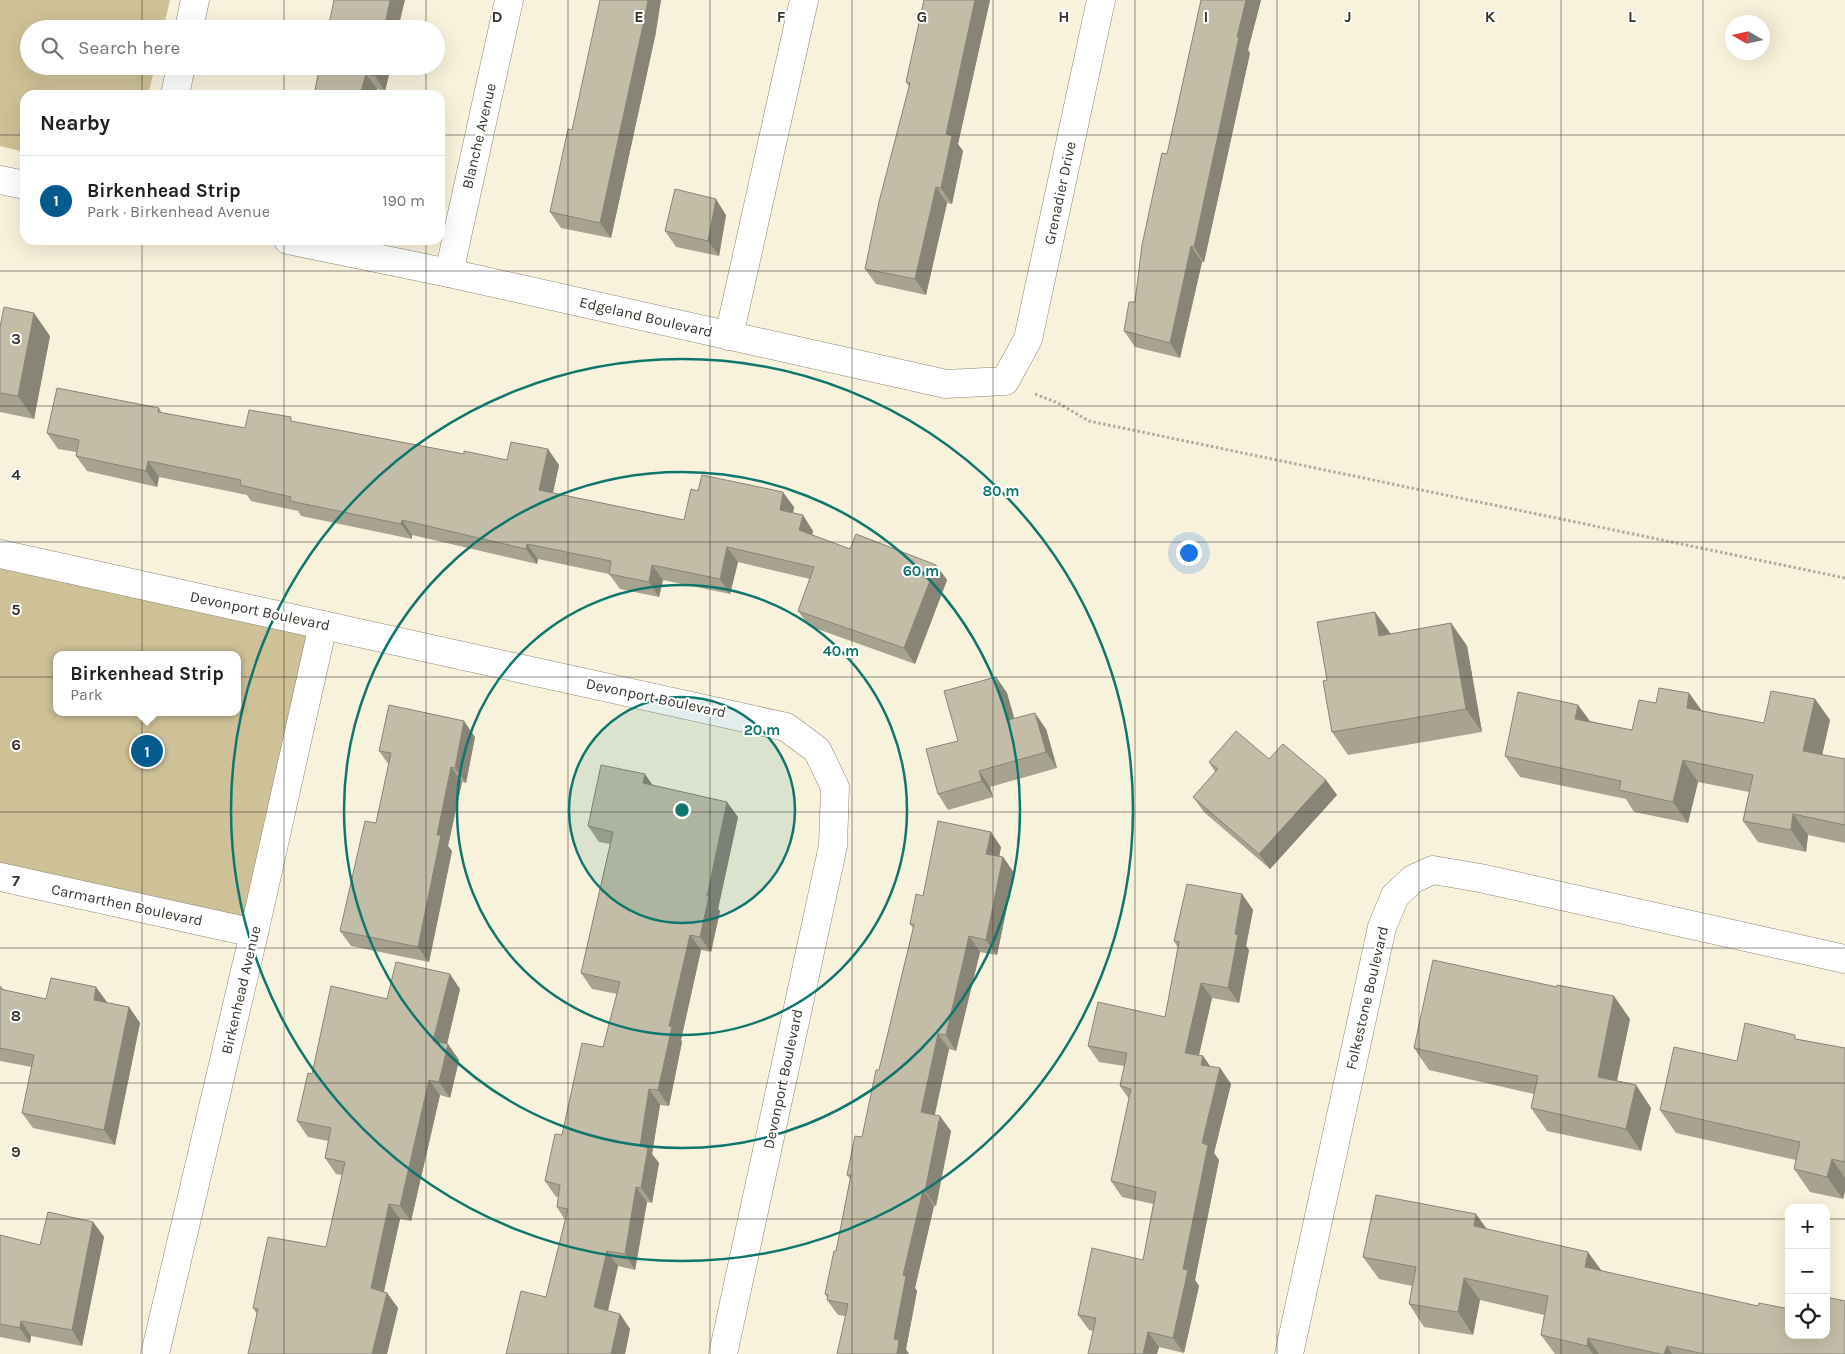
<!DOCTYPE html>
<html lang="en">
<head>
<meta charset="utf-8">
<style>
	:root { --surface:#fff; --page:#f2f2f2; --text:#202124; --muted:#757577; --line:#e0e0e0; --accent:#035b8d }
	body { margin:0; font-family:Karla,sans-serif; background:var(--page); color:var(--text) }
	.controls { position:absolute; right:15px; bottom:15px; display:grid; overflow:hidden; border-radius:10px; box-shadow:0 5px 20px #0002 }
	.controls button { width:45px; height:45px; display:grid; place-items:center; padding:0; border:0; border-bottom:1px solid var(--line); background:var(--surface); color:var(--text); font:25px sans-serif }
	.compass { position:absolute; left:1725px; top:15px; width:45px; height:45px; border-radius:50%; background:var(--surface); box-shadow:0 5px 20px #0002; rotate:279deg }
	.you { position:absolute; left:1188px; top:552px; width:18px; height:18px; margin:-12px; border:4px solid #fff; border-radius:50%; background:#1a73e8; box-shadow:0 0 0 8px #1a73e833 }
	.badge { display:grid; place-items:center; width:32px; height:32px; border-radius:50%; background:var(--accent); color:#fff; font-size:16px; font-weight:700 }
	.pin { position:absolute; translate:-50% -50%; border:2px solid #fff; box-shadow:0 1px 5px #0006 }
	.popup { position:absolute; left:53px; top:651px; width:188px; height:65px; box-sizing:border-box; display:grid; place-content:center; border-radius:10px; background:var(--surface); filter:drop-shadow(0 1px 4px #0005); font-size:16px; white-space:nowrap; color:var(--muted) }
	.popup b { font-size:19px; color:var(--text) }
	.popup::after { content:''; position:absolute; left:50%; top:100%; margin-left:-10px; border:10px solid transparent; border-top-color:var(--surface) }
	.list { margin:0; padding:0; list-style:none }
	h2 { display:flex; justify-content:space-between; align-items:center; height:65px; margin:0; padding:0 20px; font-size:21px }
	h2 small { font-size:16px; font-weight:400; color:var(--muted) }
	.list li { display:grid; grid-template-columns:32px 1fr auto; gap:15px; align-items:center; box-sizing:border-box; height:90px; padding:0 20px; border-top:1px solid var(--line) }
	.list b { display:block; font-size:19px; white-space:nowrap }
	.list p { margin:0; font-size:16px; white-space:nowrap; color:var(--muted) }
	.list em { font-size:16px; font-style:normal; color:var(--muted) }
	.icon { flex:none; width:28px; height:28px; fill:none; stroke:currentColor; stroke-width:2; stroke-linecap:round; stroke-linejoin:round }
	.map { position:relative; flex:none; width:1845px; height:1354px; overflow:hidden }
	.search { position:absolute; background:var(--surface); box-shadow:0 5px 20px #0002; left:20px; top:20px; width:425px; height:55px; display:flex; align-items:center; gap:12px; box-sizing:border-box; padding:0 18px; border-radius:28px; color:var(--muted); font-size:19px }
	.panel { position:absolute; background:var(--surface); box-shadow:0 5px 20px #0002; left:20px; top:90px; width:425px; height:155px; border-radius:15px }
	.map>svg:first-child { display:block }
</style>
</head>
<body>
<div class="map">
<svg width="1845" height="1354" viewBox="0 0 1845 1354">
	<rect width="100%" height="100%" fill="#f8f2dc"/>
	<g fill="#cec197" fill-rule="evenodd">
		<path d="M0,0H170L163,29H29V66H155L148,95H25V152L0,146Z"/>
		<path d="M0,554L323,625L254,933L0,877ZM57,655H237V712H57Z"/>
	</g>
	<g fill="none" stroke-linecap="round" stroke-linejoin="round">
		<g stroke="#8c8672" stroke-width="29">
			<g id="minor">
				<path d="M189,29L195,0"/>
				<path d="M175,95L181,66"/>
				<path d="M0,180L25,185"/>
				<path d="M288,240L449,273L946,384L1005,381L1028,339L1101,0"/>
				<path d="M449,273L509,0"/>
				<path d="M729,336L804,0"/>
				<path d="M0,554L786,727L817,750L835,787L833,846L723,1354"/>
				<path d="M0,877L254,933"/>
				<path d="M155,1354L254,933L323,625"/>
				<path d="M1289,1354L1382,927L1395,896L1413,879L1433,870L1480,878L1845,959"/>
			</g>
		</g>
		<path stroke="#b0ac9b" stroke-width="3" stroke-dasharray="2.5 2.5" stroke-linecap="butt" d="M1035,394L1058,403L1089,421L1845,578"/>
		<use href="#minor" stroke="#fff" stroke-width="28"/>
	</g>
	<g fill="#a8a390">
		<path d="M924,0H990L958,144L963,151L952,204L947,203L926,295L876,284L865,269L909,87L906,82Z"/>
		<path d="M1201,0H1261L1248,50L1250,53L1204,262H1202L1180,358L1135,347L1124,331L1135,302Z"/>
		<path d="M656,32L611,238L561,228L550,212L572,130Z"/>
		<path d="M320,66H391L385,91L377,89L375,95H314Z"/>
		<path d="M726,215L719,256L676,247L665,231Z"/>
		<path d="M0,327L50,336L34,419L0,412Z"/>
		<path d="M159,408L162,413L245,428L295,422L464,454L507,460L559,465L553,493L684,520L698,491L794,507L793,513L813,531L812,535L850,549L936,565L947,580L915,664L809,626L798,611L810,579L738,562L730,594L663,580L659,597L620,589L609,574L538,559L537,564L412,535V539L301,516L298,511L251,501L247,495L159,477L157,487L87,471L76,456V452L58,449L47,433Z"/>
		<path d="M1451,623L1467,646L1482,732L1348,755L1332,732L1327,680L1391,634Z"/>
		<path d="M996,677L1007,693L1014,718L1046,729L1057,768L990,787L993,797L948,810L938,794L958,741Z"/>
		<path d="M1689,693L1702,711L1764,723L1815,699L1830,720L1822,755L1845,759V843L1808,835L1806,852L1758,842L1743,821L1749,792L1698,782L1688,823L1634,812L1626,799L1520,777L1505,756L1578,705L1590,721L1632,730L1656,703Z"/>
		<path d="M475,737L466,783L462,782L448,846L452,851L429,962L351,946L340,931L376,823L389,765L379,751Z"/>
		<path d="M1269,759L1326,780L1337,795L1270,869L1204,812L1193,797L1215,772L1209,762Z"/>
		<path d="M653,785L738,817L718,909L720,911L711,952L701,950L681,1040L682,1042L669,1106L660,1105L652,1154L659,1163L652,1203L647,1202L635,1270L618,1266L608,1311L620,1314L630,1329L625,1354H506L546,1297L565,1220L557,1207L558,1197H556L545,1181L562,1135L603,1047L617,994L592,989L581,973L610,844L599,842L588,826Z"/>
		<path d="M1001,847L999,857H1003L1014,873L997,955L980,952L956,1051L949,1049L934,1115L951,1131L936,1206H934L915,1288L917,1291L906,1349L846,1316L838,1315L827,1300V1297L825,1294L836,1251L850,1179L847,1175L862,1137L879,1070L913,928L910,924L923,896Z"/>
		<path d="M1242,894L1253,910L1246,946L1249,950L1239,1003L1212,998L1199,1055L1203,1056L1210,1066L1220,1068L1231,1084L1214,1153L1219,1160L1195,1280L1199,1286L1184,1353L1159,1347L1157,1354H1088L1093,1331L1089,1330L1078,1315L1143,1260L1153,1204L1122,1197L1111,1181L1129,1099L1120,1086L1124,1066L1099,1062L1088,1046L1165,1017L1178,948L1174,941Z"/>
		<path d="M0,985L4,990L46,999L107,1002V1003L129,1007L140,1023L115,1145L33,1128L22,1113L32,1067L0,1061Z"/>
		<path d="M460,989L447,1044L459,1060L450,1098L440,1095L411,1221L400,1219L384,1292L387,1293L398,1308L387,1354H248L257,1314L253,1308L326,1247L342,1175L336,1174L325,1158L328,1141L308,1137L297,1121L312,1074L387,999Z"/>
		<path d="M1630,1019L1617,1081L1636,1085L1651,1108L1641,1151L1547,1131L1531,1108L1534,1094L1429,1070L1414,1048Z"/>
		<path d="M1798,1039L1845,1048V1191L1843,1199L1810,1192L1794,1169L1796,1160L1676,1133L1660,1110L1737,1061Z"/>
		<path d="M93,1222L104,1237L82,1346L31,1336L30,1343L0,1337V1235L40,1245Z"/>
		<path d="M1487,1229L1601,1270L1845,1354H1555L1541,1335L1544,1315L1480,1300L1473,1335L1424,1327L1409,1304L1412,1286L1379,1279L1363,1257Z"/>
	</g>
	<g fill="#888476">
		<path d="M390,0H405L398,29H384Z"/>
		<path d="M648,0H661L656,32L611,238L600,223Z"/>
		<path d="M975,0H990L958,144L963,151L952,204L941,188L946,134Z"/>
		<path d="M1246,0H1261L1248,50L1250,53L1204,262L1194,247L1237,37Z"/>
		<path d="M377,66H391L385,91L375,76Z"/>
		<path d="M366,74L377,89L375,95H360Z"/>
		<path d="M936,187L947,203L926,295L915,279Z"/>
		<path d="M716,199L726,215L719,256L708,241Z"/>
		<path d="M1191,246L1202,262L1180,358L1170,343Z"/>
		<path d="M34,313L50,336L34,419L18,396Z"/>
		<path d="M548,449L559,465L550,506L539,490Z"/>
		<path d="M148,461L159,477L157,487L146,471Z"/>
		<path d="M783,492L794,507L791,525L780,510Z"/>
		<path d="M803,515L813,531L810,546L799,530Z"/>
		<path d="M402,520L412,535V539L401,524Z"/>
		<path d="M527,544L538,559L537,564L526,549Z"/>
		<path d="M727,547L738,562L730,594L720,579Z"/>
		<path d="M652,565L663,580L659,597L649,582Z"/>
		<path d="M936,565L947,580L915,664L904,648Z"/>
		<path d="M1375,612L1391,634L1379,636Z"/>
		<path d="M1451,623L1467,646L1482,732L1466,709Z"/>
		<path d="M996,677L1007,693L1019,735L1008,720Z"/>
		<path d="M1689,693L1704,714L1687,708Z"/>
		<path d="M1815,699L1830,720L1818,773L1803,751Z"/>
		<path d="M1578,705L1593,726L1575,719Z"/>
		<path d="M1035,713L1046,729L1057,768L1046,752Z"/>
		<path d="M464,721L475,737L466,783L455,768Z"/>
		<path d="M1683,760L1698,782L1688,823L1673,802Z"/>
		<path d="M451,767L462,782L448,846L452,851L429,962L418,947L437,835Z"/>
		<path d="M979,771L990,787L993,797L982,781Z"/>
		<path d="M645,774L656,790L643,783Z"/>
		<path d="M1326,780L1337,795L1270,869L1259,854Z"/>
		<path d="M727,802L738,817L718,909L720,911L711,952L700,937L707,896Z"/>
		<path d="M1793,814L1808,835L1806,852L1791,830Z"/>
		<path d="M991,832L1001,847L997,869L986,854Z"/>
		<path d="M1003,857L1014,873L997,955L986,940Z"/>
		<path d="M1242,894L1253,910L1246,946L1249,950L1239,1003L1228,988L1235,934Z"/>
		<path d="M690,935L701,950L681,1040L682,1042L669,1106L658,1090L669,1026Z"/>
		<path d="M969,936L980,952L956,1051L946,1035Z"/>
		<path d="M450,974L460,989L444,1056L433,1041Z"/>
		<path d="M1201,983L1212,998L1196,1068L1185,1053Z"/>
		<path d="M96,987L107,1002L104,1016L94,1000Z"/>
		<path d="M1614,996L1630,1019L1613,1099L1598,1077Z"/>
		<path d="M129,1007L140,1023L115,1145L104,1130Z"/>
		<path d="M938,1034L949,1049L932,1128L921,1112Z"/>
		<path d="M448,1044L459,1060L450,1098L439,1082Z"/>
		<path d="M1203,1056L1214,1072L1201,1065Z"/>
		<path d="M1220,1068L1231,1084L1214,1153L1219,1160L1195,1280L1199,1286L1184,1353L1173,1338L1183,1269L1202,1143Z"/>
		<path d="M429,1080L440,1095L411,1221L400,1206Z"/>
		<path d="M1636,1085L1651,1108L1641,1151L1626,1129Z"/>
		<path d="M649,1089L660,1105L652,1154L659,1163L652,1203L641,1188L640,1146Z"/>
		<path d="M940,1116L951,1131L936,1206L925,1191Z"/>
		<path d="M1832,1159L1845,1178V1191L1843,1199L1827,1177Z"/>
		<path d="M636,1187L647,1202L635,1270L625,1254Z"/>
		<path d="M923,1190L934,1206L915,1288L917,1291L906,1349L909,1354H897L894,1339L903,1275Z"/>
		<path d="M389,1204L400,1219L381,1304L371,1288Z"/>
		<path d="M1476,1214L1492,1236L1474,1226Z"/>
		<path d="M93,1222L104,1237L82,1346L72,1330Z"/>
		<path d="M607,1251L618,1266L605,1323L594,1307Z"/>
		<path d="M1588,1252L1604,1274L1585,1267Z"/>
		<path d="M1464,1278L1480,1300L1473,1335L1458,1312Z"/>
		<path d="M387,1293L398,1308L387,1354H372Z"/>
		<path d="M620,1314L630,1329L625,1354H611Z"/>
		<path d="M21,1321L31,1336L30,1343L20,1328Z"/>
		<path d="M1148,1332L1159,1347L1157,1354H1143Z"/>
		<path d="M1588,1338L1599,1354H1593L1587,1346Z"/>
		<path d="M1667,1346L1672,1354H1664Z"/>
	</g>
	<g fill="#c3bda8" stroke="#888476">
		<path d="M334,0H390L384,29H328Z"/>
		<path d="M600,0H648L645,16L600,223L550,212L568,129L572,130Z"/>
		<path d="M924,0H975L946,134L952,136L941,188L936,187L915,279L865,269L879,202L910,83L906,82Z"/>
		<path d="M1201,0H1246L1237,37H1239L1194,247L1191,246L1170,343L1124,331L1129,302H1135L1142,245L1153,194L1162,153L1167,154Z"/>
		<path d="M320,66H377L375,76L366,74L360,95H314Z"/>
		<path d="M675,189L716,199L708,241L665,231Z"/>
		<path d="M4,307L34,313L18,396L0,393V327Z"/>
		<path d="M57,388L159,408L158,412L245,428L249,410L291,417V421L464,454V451L507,460L511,442L548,449L539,490L684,520L691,489L698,491L702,475L783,492L780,510L803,515L799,530L850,549L856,534L936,565L904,648L798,611L814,567L727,547L720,579L652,565L649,582L609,574L611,561L527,544L526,549L402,520L401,524L290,501L291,497L240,485L241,480L148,461L146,471L76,456L79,440L47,433Z"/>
		<path d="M1375,612L1379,636L1451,623L1466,709L1332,732L1323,681L1327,680L1317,622Z"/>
		<path d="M996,677L1008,720L1035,713L1046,752L979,771L982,781L938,794L926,749L958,741L944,691Z"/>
		<path d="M1659,688L1689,693L1687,708L1764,723L1771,691L1815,699L1803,751L1845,759V825L1793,814L1791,830L1743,821L1753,775L1683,760L1673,802L1619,790L1621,781L1505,756L1518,692L1578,705L1575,719L1632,730L1639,700L1656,703Z"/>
		<path d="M389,705L464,721L455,768L451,767L437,835H441L418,947L340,931L365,821L376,823L391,753L379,751Z"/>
		<path d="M1236,731L1269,759L1283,744L1326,780L1259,854L1193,797L1218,769L1209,762Z"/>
		<path d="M601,765L645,774L643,783L727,802L707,896H709L700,937L690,935L669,1026L672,1027L658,1090L649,1089L640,1146L648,1148L641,1188L636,1187L625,1254L607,1251L594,1307L620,1314L611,1354H506L521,1291L546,1297L568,1209L557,1207L560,1185L545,1181L555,1134L562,1135L582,1043L603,1047L620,982L581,973L613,832L588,826Z"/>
		<path d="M938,821L991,832L986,854L1003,857L986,940L969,936L946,1035L938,1034L921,1112L940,1116L925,1191L923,1190L903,1275L906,1276L894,1339L899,1340L897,1354H837L848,1304L827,1300L828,1295L825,1294L834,1251H836L851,1175H847L855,1136L862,1137L876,1070H879L914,925L910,924L916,894L923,896Z"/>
		<path d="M1187,884L1242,894L1235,934L1238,935L1228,988L1201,983L1185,1053L1203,1056L1201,1065L1220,1068L1202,1143L1208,1145L1183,1269L1188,1270L1173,1338L1148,1332L1143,1354H1088L1096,1318L1078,1315L1092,1248L1143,1260L1156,1192L1111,1181L1131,1089L1120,1086L1127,1053L1088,1046L1098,1002L1165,1017L1179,942L1174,941Z"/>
		<path d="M1433,960L1557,987V985L1614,996L1598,1077L1636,1085L1626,1129L1531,1108L1538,1076L1414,1048Z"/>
		<path d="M396,962L450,974L433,1041L448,1044L439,1082L429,1080L400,1206L389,1204L371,1288L387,1293L372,1354H248L258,1309L253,1308L268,1237L326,1247L345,1162L325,1158L331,1128L297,1121L308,1073L312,1074L331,986L387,999Z"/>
		<path d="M51,978L96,987L94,1000L129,1007L104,1130L22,1113L34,1055L0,1048V989L46,999Z"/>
		<path d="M1745,1023L1795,1035V1039L1845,1048V1162L1832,1159L1827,1177L1794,1169L1800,1142L1660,1110L1674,1047L1737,1061Z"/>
		<path d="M1376,1195L1476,1214L1474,1226L1588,1252L1585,1267L1758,1306L1759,1303L1789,1309V1335H1826V1297L1845,1301V1354H1704L1667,1346L1664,1354H1660L1588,1338L1587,1346L1541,1335L1548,1296L1464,1278L1458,1312L1409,1304L1416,1267L1363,1257Z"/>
		<path d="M48,1212L93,1222L72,1330L21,1321L20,1328L0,1324V1235L40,1245Z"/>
	</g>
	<path fill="none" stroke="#38352d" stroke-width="1" stroke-opacity="0.55" d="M142,0V29M284,0V29M426,0V29M568,0V1354M710,0V1354M852,0V1354M993,0V1354M1135,0V1354M1277,0V1354M1419,0V1354M1561,0V1354M1703,0V1354M142,66V95M284,66V95M426,66V95M0,135H25M440,135H1845M142,240V1354M284,240V1354M426,240V1354M0,271H1845M0,406H1845M0,542H1845M0,677H1845M0,812H1845M0,948H1845M0,1083H1845M0,1219H1789M1826,1219H1845"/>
	<circle cx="682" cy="810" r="113" fill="#0f766e" fill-opacity=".12"/>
	<g fill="none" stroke="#0f766e" stroke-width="2.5">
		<circle cx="682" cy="810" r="113"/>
		<circle cx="682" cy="810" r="225"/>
		<circle cx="682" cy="810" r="338"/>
		<circle cx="682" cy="810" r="451"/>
	</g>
	<g text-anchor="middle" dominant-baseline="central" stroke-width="4" stroke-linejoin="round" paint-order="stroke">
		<g font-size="15" fill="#38352d" stroke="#fff">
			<text transform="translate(479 136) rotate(-77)">Blanche Avenue</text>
			<text transform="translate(1060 193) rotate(-78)">Grenadier Drive</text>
			<text transform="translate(646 317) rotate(13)">Edgeland Boulevard</text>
			<text transform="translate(260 611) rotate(12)">Devonport Boulevard</text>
			<text transform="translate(656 698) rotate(12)">Devonport Boulevard</text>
			<text transform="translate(127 905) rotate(12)">Carmarthen Boulevard</text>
			<text transform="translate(241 990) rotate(-77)">Birkenhead Avenue</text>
			<text transform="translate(1367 998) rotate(-77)">Folkestone Boulevard</text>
			<text transform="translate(783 1079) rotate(-78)">Devonport Boulevard</text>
		</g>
	</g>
	<g font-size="16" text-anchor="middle" font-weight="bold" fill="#38352d" stroke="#fff" stroke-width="4" stroke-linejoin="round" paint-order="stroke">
		<text x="497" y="22">D</text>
		<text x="639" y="22">E</text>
		<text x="781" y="22">F</text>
		<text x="922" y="22">G</text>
		<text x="1064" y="22">H</text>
		<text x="1206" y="22">I</text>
		<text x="1348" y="22">J</text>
		<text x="1490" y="22">K</text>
		<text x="1632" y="22">L</text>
		<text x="16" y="344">3</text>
		<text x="16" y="480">4</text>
		<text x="16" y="615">5</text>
		<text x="16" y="750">6</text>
		<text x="16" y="886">7</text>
		<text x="16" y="1021">8</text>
		<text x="16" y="1157">9</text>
	</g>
	<circle cx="682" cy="810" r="8" fill="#0f766e" stroke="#fff" stroke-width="2.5"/>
	<g font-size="15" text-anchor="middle" font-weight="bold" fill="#0f766e" stroke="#fff" stroke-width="4" stroke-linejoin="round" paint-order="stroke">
		<text x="1001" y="496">80 m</text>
		<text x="921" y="576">60 m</text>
		<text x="841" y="656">40 m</text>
		<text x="762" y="735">20 m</text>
	</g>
</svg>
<div class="controls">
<button>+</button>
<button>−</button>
<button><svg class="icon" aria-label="locate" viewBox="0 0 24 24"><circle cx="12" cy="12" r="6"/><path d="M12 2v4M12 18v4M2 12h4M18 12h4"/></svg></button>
</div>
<svg class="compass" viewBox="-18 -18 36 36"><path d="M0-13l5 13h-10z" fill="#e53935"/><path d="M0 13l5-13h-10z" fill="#757577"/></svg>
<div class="you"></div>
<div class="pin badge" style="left:147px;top:751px">1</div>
<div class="popup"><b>Birkenhead Strip</b>Park</div>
<div class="search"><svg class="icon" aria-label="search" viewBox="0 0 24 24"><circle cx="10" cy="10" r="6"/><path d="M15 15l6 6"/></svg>Search here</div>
<section class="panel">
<h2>Nearby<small></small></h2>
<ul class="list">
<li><span class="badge">1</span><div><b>Birkenhead Strip</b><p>Park · Birkenhead Avenue</p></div><em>190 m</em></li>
</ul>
</section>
</div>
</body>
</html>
